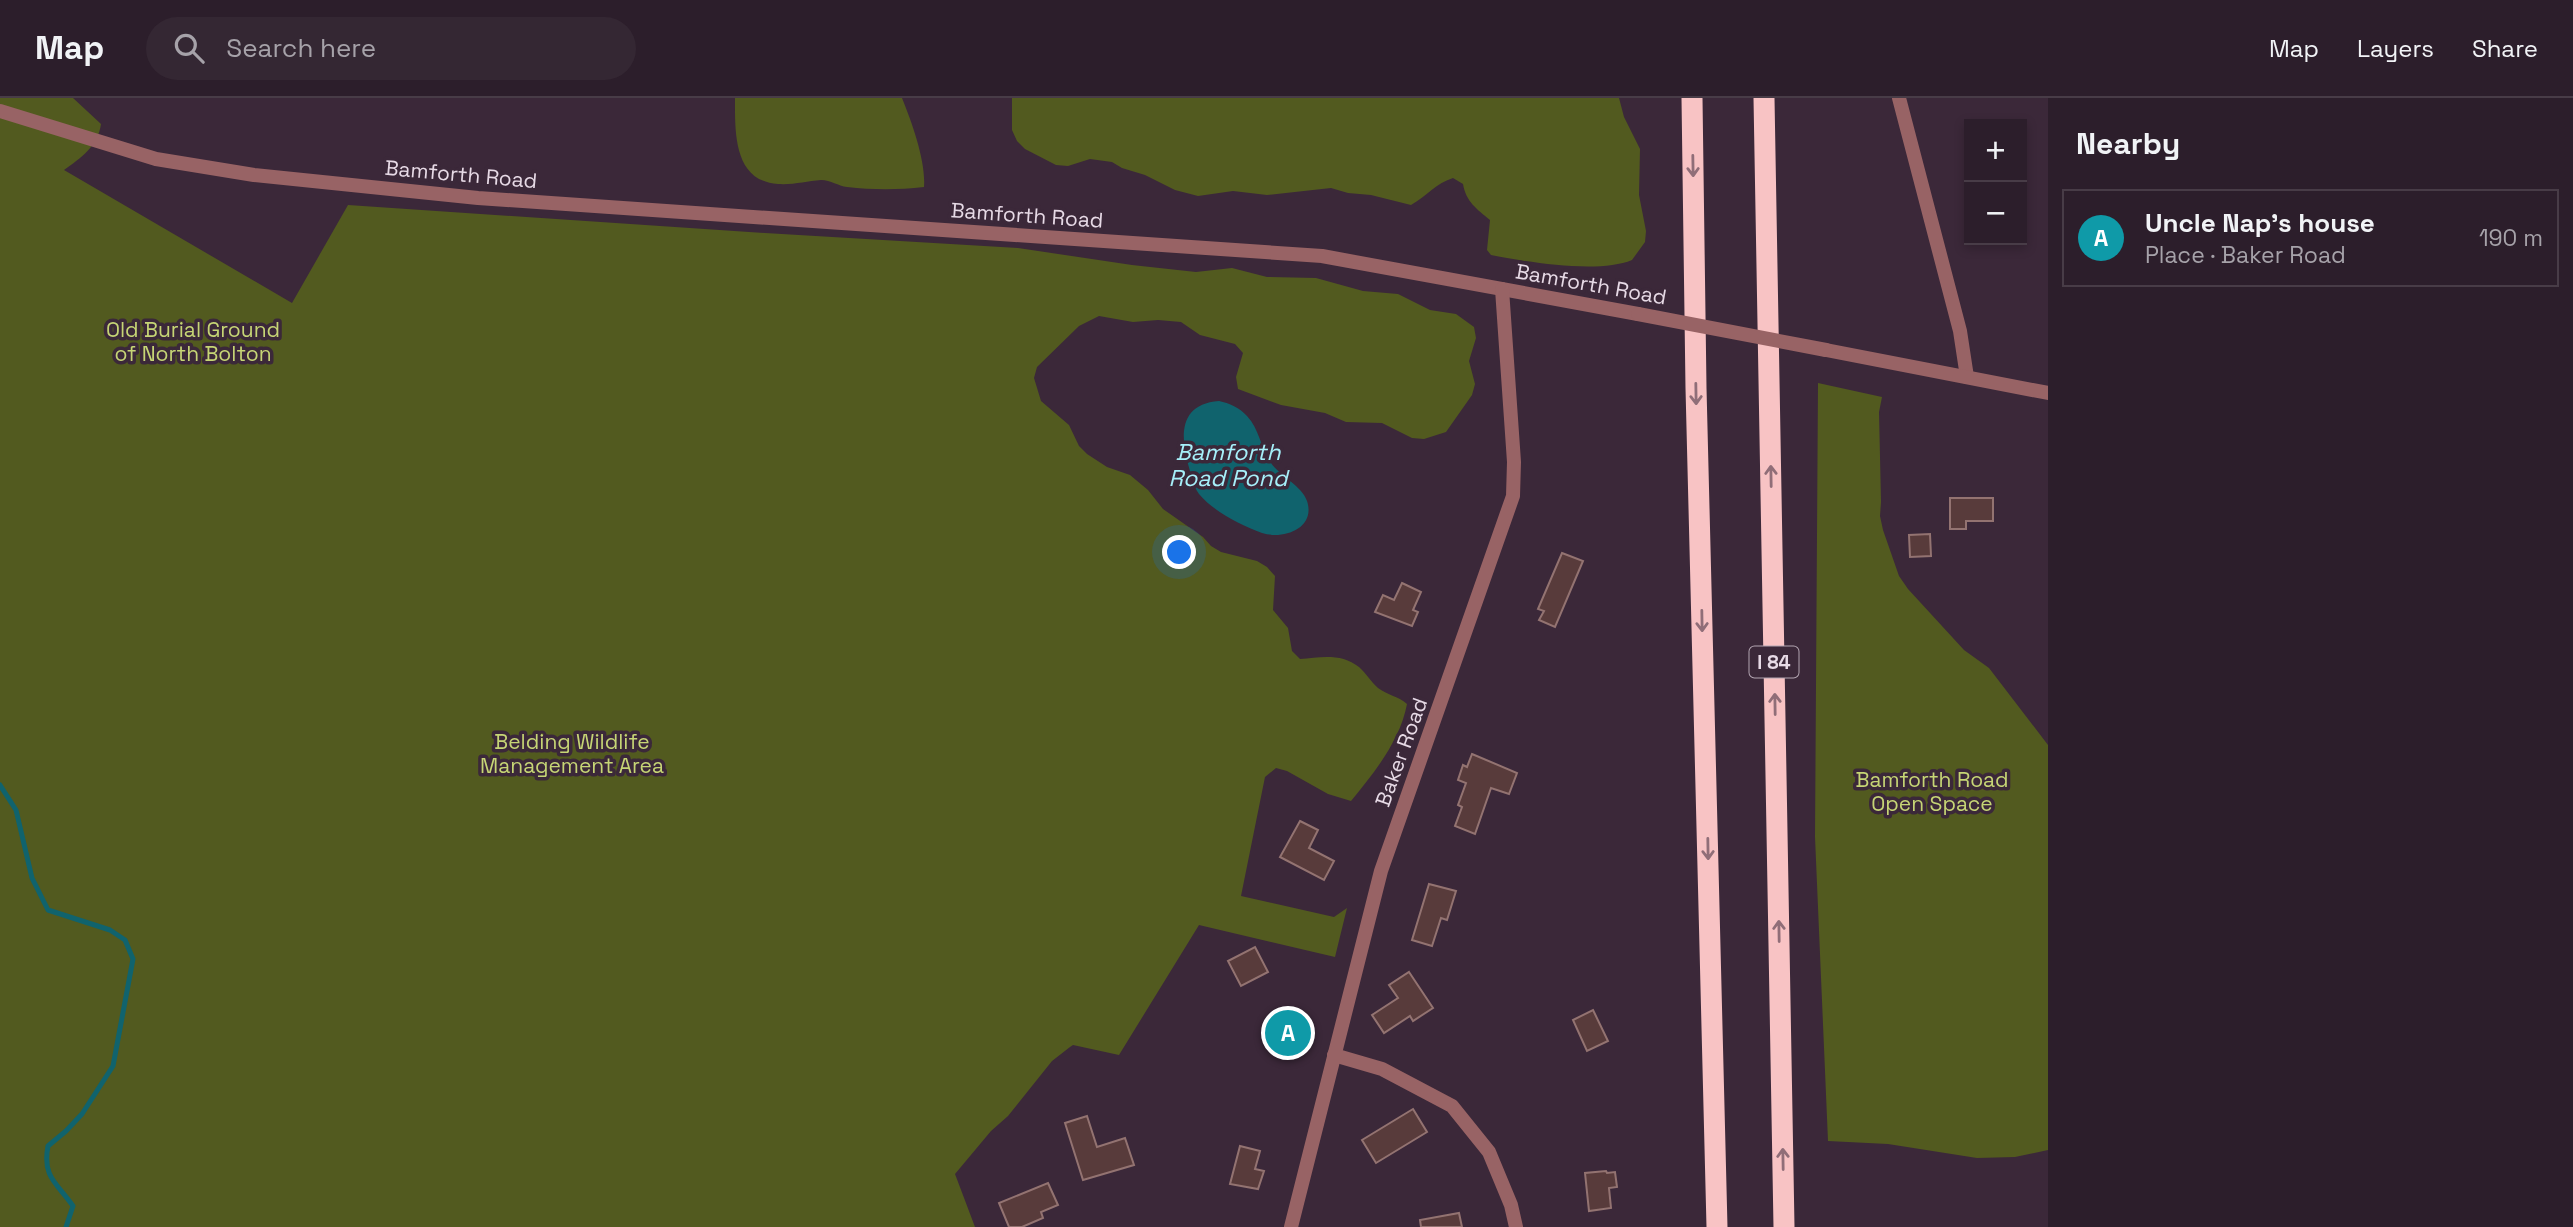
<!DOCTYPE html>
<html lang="en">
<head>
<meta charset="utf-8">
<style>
	:root { --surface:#2c1e2b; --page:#342733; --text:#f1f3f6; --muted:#a6a2a9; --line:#483c47; --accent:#f690d1 }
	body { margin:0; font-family:"Space Grotesk",sans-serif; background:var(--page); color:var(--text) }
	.controls { position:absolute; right:21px; top:21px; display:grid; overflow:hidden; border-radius:0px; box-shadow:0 4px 10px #0003 }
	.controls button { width:63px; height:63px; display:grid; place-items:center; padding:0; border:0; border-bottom:2px solid var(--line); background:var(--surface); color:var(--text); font:35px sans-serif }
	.you { position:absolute; left:1180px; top:455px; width:24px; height:24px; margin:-18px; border:5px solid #fff; border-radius:50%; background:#1a73e8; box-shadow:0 0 0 10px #1a73e833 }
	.badge { display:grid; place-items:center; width:46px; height:46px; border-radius:50%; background:var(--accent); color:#fff; font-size:23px; font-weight:700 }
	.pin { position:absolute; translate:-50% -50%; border:4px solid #fff; box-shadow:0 2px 7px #0006 }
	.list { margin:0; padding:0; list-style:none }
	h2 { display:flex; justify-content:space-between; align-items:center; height:91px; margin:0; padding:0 28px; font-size:30px }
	h2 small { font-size:23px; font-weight:400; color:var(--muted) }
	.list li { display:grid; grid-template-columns:46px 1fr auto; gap:21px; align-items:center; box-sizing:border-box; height:98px; margin:0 14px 14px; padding:0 14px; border:2px solid var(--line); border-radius:0px }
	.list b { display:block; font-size:26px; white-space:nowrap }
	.list p { margin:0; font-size:23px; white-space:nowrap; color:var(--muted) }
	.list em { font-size:23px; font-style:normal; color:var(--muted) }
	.icon { flex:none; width:38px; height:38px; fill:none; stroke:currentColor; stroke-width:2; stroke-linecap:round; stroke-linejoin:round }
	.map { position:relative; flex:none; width:2048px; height:1129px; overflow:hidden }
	header { display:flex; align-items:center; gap:42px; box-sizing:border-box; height:98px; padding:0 35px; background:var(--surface); border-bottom:2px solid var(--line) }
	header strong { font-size:33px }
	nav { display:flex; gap:38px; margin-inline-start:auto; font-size:24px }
	.search { width:490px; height:63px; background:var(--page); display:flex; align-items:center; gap:18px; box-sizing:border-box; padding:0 24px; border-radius:38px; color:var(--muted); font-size:26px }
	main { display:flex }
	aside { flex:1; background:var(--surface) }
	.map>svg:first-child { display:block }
</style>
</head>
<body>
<header>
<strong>Map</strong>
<div class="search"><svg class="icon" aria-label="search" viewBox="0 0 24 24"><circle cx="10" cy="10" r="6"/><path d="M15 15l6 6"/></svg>Search here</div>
<nav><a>Map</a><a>Layers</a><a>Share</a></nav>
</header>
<main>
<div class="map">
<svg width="2048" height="1129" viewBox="0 0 2048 1129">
	<rect width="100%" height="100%" fill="#3b2839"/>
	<g fill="#525a1f">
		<path d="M0,0H73L101,26C98,48 81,60 64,72L292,205L348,107L765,135L1018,150L1132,167L1196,174L1232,170L1267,179L1316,180L1363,193L1398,196L1430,212L1456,216L1474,229L1476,240L1469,263L1475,286L1472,297L1446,334L1424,341L1412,340L1382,325L1346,324L1325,315L1281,307L1238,291L1236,279L1243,255L1235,246L1200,237L1181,224L1158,222L1133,224L1099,218L1079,228L1037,269L1034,280L1041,303L1069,327L1079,348L1087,356L1107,369L1130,377L1148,392L1163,411L1203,439L1211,448L1221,454L1257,463L1267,469L1275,478L1273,512L1288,530L1292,553L1300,561C1321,559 1342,555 1359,569C1366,575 1371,584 1378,590C1387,597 1398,598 1407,606C1400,643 1374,675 1351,703L1328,696L1287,673L1276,670L1265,679L1241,798L1334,819L1347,810L1335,859L1199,827L1119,957L1073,947L1070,949L1052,963L1008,1018L991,1033L955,1076L975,1129H0Z"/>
		<path d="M735,0H902C912,25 926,63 924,89C898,92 873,92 847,89C838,88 831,82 821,82C807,83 793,87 778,86C733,83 735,33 735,0Z"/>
		<path d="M1012,0H1619L1624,19L1640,51L1639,97L1646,133L1645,144L1632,162C1599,176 1526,164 1491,157L1487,152L1490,122C1477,111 1466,104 1463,86L1453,80C1435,86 1428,97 1411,107L1371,97L1348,95L1331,90L1267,97L1233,93L1198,98L1175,92L1145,77L1122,70L1112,64L1090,61L1068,68L1056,67L1025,51L1017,43L1012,32Z"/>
		<path d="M1818,285L1882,299L1879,314L1881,404L1880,418L1883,432L1899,478L1908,491L1964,552L1989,570L2048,647V1052L2015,1059L1977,1060L1888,1046L1828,1043L1815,739Z"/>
	</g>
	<path fill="#10636d" d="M1219,303C1229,305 1240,310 1247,318C1259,330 1261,351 1271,365C1280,378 1302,388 1307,403C1316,430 1284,442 1262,435C1241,427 1214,414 1199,396C1193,388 1191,376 1188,366C1180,336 1180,306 1219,303Z"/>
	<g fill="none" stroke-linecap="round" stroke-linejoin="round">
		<path stroke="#10636d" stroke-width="5" d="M0,687L16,712L32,780L48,812L110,832L125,842L133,861L113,968L82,1016L66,1033L48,1048C42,1079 57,1085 73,1108L66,1129"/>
	</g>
	<g fill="#583b3b" stroke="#937371" stroke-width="2">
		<path d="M1950,400H1993V423H1966V431H1950Z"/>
		<path d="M1930,436L1931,458L1910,459L1909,437Z"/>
		<path d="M1562,455L1583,463L1555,529L1539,522L1544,513L1538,511Z"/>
		<path d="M1402,485L1421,494L1413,512L1418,514L1412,528L1375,514L1383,497L1394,502Z"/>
		<path d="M1472,656L1517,675L1509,696L1491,690L1475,736L1455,728L1462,709L1458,707L1466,685L1458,682L1463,667L1467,669Z"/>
		<path d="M1300,723L1318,732L1309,750L1334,763L1324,782L1280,759Z"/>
		<path d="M1429,786L1456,793L1447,822L1441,820L1432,848L1412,842Z"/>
		<path d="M1255,849L1268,874L1241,888L1228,863Z"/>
		<path d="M1409,874L1433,910L1413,923L1410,918L1384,935L1372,917L1398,900L1389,887Z"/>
		<path d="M1593,912L1608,943L1587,953L1573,922Z"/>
		<path d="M1275,923L1306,931L1300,955L1281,950L1283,943L1270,940Z"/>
		<path d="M1413,1011L1427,1034L1376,1065L1362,1042Z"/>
		<path d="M1087,1018L1097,1049L1125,1040L1134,1067L1083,1082L1065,1025Z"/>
		<path d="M1240,1048L1260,1053L1255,1071L1264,1073L1258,1091L1230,1086Z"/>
		<path d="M1606,1073L1607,1075L1615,1074L1617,1089L1609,1090L1611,1110L1589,1113L1585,1075Z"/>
		<path d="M1048,1085L1058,1107L1041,1114L1043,1120L1022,1129H1009L999,1105Z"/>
		<path d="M1459,1115L1462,1129H1421L1420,1122Z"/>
	</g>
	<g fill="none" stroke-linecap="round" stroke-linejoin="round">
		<g stroke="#986365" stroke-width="14">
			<path d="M1899,0L1960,233L1967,279"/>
			<path d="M0,13L156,61L254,77L478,100L1322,158L1638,216"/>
			<path d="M1826,252L2048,295"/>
			<path d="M1334,957L1382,971L1452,1008L1489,1054L1511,1107L1516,1129"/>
			<path d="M1291,1129L1381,773L1513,398L1514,364L1502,191"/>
		</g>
		<g stroke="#f8c3c4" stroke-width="21">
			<path d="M1692,0L1696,290L1717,1129"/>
			<path d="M1764,0L1784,1129"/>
		</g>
		<path stroke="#986365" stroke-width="14" d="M1638,216L1826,252"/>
	</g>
	<defs><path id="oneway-shaft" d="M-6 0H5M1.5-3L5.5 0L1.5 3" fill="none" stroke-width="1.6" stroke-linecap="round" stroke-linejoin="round" transform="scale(1.75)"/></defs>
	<g stroke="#906e78">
		<use href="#oneway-shaft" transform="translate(1693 68) rotate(89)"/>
		<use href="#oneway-shaft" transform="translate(1696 296) rotate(89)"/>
		<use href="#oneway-shaft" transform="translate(1771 378) rotate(-91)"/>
		<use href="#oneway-shaft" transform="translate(1702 523) rotate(89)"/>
		<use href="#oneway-shaft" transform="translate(1775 606) rotate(-91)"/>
		<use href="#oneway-shaft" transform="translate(1708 751) rotate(89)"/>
		<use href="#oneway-shaft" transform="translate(1779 833) rotate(-91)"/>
		<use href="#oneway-shaft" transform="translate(1783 1061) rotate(-91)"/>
	</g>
	<g text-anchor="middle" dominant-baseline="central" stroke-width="7" stroke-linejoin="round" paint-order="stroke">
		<rect fill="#3b2839" stroke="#b3a5b2" stroke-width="2" x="1749.5" y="548.5" width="49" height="31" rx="5"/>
		<g font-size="19" font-weight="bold" fill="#e7dae6">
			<text x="1774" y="564">I 84</text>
		</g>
		<g font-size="21" fill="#e7dae6" stroke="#3b2839">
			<text transform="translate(461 76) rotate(5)">Bamforth Road</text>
			<text transform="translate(1027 117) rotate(4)">Bamforth Road</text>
			<text transform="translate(1591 186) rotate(10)">Bamforth Road</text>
			<text transform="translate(1401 654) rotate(-70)">Baker Road</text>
		</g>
		<g font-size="21" fill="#c6d575" stroke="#3b2839">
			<text x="193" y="231">Old Burial Ground<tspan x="193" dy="24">of North Bolton</tspan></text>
			<text x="572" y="643">Belding Wildlife<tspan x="572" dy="24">Management Area</tspan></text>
			<text x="1932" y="681">Bamforth Road<tspan x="1932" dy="24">Open Space</tspan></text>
		</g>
		<g font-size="23" font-style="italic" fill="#a6eff9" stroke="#3b2839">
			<text x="1228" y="354">Bamforth<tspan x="1228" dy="26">Road Pond</tspan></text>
		</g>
	</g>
</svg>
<div class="controls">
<button>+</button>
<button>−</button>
</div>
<div class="you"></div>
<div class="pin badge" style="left:1288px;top:935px;background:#0f9aa8">A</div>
</div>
<aside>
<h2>Nearby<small></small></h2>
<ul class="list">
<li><span class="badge" style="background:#0f9aa8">A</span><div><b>Uncle Nap's house</b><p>Place · Baker Road</p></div><em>190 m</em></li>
</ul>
</aside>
</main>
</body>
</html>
